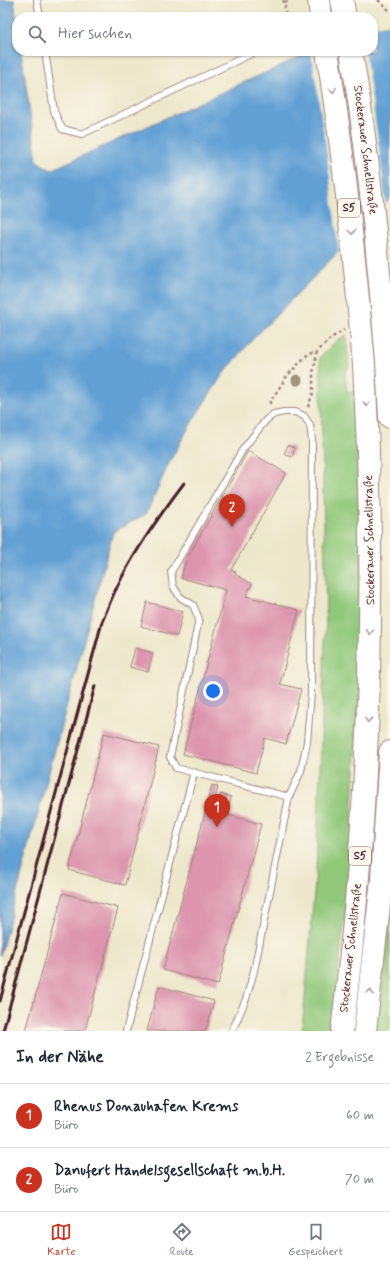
<!DOCTYPE html>
<html lang="de">
<head>
<meta charset="utf-8">
<style>
	:root { --surface:#fff; --page:#f2f2f3; --text:#1f2937; --muted:#747a83; --line:#e0e1e3; --accent:#c8321e }
	body { margin:0; font-family:Mynerve,sans-serif; background:var(--page); color:var(--text) }
	.you { position:absolute; left:213px; top:691px; width:14px; height:14px; margin:-10px; border:3px solid #fff; border-radius:50%; background:#1a73e8; box-shadow:0 0 0 6px #1a73e833 }
	.badge { display:grid; place-items:center; width:26px; height:26px; border-radius:50%; background:var(--accent); color:#fff; font-size:13px; font-weight:700 }
	.pin { position:absolute; translate:-50% -33px; filter:drop-shadow(0 1px 2px #0008) }
	.pin::after { content:''; position:absolute; top:21px; width:14px; height:12px; background:inherit; clip-path:polygon(0 0,100% 0,50% 100%) }
	.list { margin:0; padding:0; list-style:none }
	h2 { display:flex; justify-content:space-between; align-items:center; height:52px; margin:0; padding:0 16px; font-size:17px }
	h2 small { font-size:13px; font-weight:400; color:var(--muted) }
	.list li { display:grid; grid-template-columns:26px 1fr auto; gap:12px; align-items:center; box-sizing:border-box; height:64px; padding:0 16px; border-top:1px solid var(--line) }
	.list b { display:block; font-size:15px; white-space:nowrap }
	.list p { margin:0; font-size:13px; white-space:nowrap; color:var(--muted) }
	.list em { font-size:13px; font-style:normal; color:var(--muted) }
	.icon { flex:none; width:22px; height:22px; fill:none; stroke:currentColor; stroke-width:2; stroke-linecap:round; stroke-linejoin:round }
	.map { position:relative; flex:none; width:390px; height:1031px; overflow:hidden }
	.search { position:absolute; background:var(--surface); box-shadow:0 1px 3px #0004; left:12px; right:12px; top:12px; height:44px; display:flex; align-items:center; gap:10px; box-sizing:border-box; padding:0 14px; border-radius:16px; color:var(--muted); font-size:15px }
	.sheet { height:180px; background:var(--surface) }
	nav { display:flex; justify-content:space-around; align-items:center; box-sizing:border-box; height:56px; border-top:1px solid var(--line); background:var(--surface); font-size:11px; color:var(--muted) }
	nav a { display:grid; justify-items:center; gap:2px }
	nav .on { color:var(--accent) }
	.map>svg:first-child { display:block }
</style>
</head>
<body>
<div class="map">
<svg width="390" height="1031" viewBox="0 0 390 1031">
	<rect width="100%" height="100%" fill="#fbf7ec"/>
	<filter id="ink" filterUnits="userSpaceOnUse"><feTurbulence type="fractalNoise" baseFrequency=".025" numOctaves="2"/><feDisplacementMap in="SourceGraphic" scale="8" xChannelSelector="R" yChannelSelector="G"/><feConvolveMatrix kernelMatrix="1 2 1 2 8 2 1 2 1" color-interpolation-filters="sRGB"/></filter>
	<filter id="wash" filterUnits="userSpaceOnUse"><feTurbulence type="fractalNoise" baseFrequency=".012" numOctaves="4" result="noise"/><feDisplacementMap in="SourceGraphic" scale="16" xChannelSelector="R" yChannelSelector="G"/><feGaussianBlur stdDeviation="0.9" result="paint"/><feColorMatrix in="noise" values="0 0 0 0 0 0 0 0 0 0 0 0 0 0 0 0 0 1.4 0 .05"/><feComposite in="paint" operator="in"/></filter>
	<g filter="url(#wash)">
		<rect width="100%" height="100%" fill="#ede7cb"/>
		<g fill="#90c779" stroke="#6d7352">
			<path d="M346,335L349,367L345,372L347,392L355,391L361,556L360,681L349,875L332,1031H302L316,870L326,616L320,357L335,342Z"/>
			<path d="M390,909V1031H377L384,971Z"/>
		</g>
		<path fill="#62a0d4" stroke="#566080" d="M0,0H14L17,23V51H21L37,161L51,170L313,51H373V28L390,25V199L253,339L223,374L193,420L169,463L146,514L113,532L0,956Z"/>
		<path fill="#ede7cb" d="M311,51H365L379,147L386,206L339,255L327,153Z"/>
		<g id="blocks">
			<g fill="#dc95ad">
				<path d="M288,445L295,448L292,457L284,454Z"/>
				<path d="M248,451L286,473L231,570L236,572L235,574L252,584L246,596L299,610L280,684L301,689L286,744L265,738L256,773L183,754L226,590L181,578L186,560Z"/>
				<path d="M147,602L183,612L177,636L141,626Z"/>
				<path d="M135,648L153,653L148,672L130,667Z"/>
				<path d="M104,733L159,747L125,885L69,870Z"/>
				<path d="M212,785L218,787L213,807L206,805Z"/>
				<path d="M221,794L231,797L229,806L219,804Z"/>
				<path d="M206,809L261,824L218,985L163,970Z"/>
				<path d="M63,893L118,908L89,1015L85,1031H26Z"/>
				<path d="M159,986L214,1001L206,1031H147Z"/>
			</g>
		</g>
	</g>
	<g filter="url(#ink)">
		<use href="#blocks" fill-opacity="0" stroke="#9c837b" stroke-width="1"/>
		<g fill="none" stroke-linecap="round" stroke-linejoin="round">
			<g stroke="#9c837b" stroke-width="8">
				<g id="lane">
					<path d="M37,0L40,17"/>
					<path d="M45,51L54,111L62,129L82,134L257,51"/>
					<path d="M126,1031L194,772"/>
					<path d="M232,1031L246,999L254,971L289,797L176,768L170,757L199,619L193,605L180,597L173,586L171,572L243,449L266,420L274,414L284,412H295L304,416L310,425L312,441L311,693L307,742L301,771L289,797"/>
				</g>
			</g>
			<g stroke="#9c837b" stroke-width="24">
				<g id="highway">
					<path d="M319,0L321,17"/>
					<path d="M342,0L345,17"/>
					<path d="M387,362L390,417"/>
					<path d="M342,1031C370,809 377,588 364,365"/>
					<path d="M365,1031L382,879L390,752"/>
				</g>
			</g>
			<g stroke="#9c837b" stroke-width="2.5" stroke-dasharray="3 3" stroke-linecap="butt">
				<path d="M283,0L285,3V17"/>
				<path d="M378,0L390,11"/>
				<path d="M285,3L290,0"/>
				<path d="M270,404V402L287,376L308,354L317,352"/>
				<path d="M308,407L313,393V373L317,352L331,338L344,330"/>
			</g>
			<use href="#lane" stroke="#fff" stroke-width="6"/>
			<use href="#highway" stroke="#fff" stroke-width="22"/>
			<g stroke="#4a1f2b" stroke-width="3">
				<path d="M0,1001L102,622C107,610 111,599 117,587C135,550 159,516 184,483"/>
				<path d="M3,1031L95,686"/>
			</g>
			<g stroke="#9c837b" stroke-width="24" stroke-linecap="butt">
				<g id="highway-bridge">
					<path d="M327,51C344,155 355,260 364,365"/>
					<path d="M351,51C369,154 378,258 387,362"/>
				</g>
			</g>
			<use href="#highway-bridge" stroke="#fff" stroke-width="22"/>
		</g>
		<circle fill="#9f9480" cx="297" cy="380" r="5.5"/>
		<defs><path id="oneway-chevron" d="M-2-3.5L2.5 0L-2 3.5" fill="none" stroke-width="1.6" stroke-linecap="round" stroke-linejoin="round"/></defs>
		<g stroke="#ae9aa0">
			<use href="#oneway-chevron" transform="translate(333 90) rotate(82)"/>
			<use href="#oneway-chevron" transform="translate(352 232) rotate(83)"/>
			<use href="#oneway-chevron" transform="translate(367 404) rotate(87)"/>
			<use href="#oneway-chevron" transform="translate(370 632) rotate(91)"/>
			<use href="#oneway-chevron" transform="translate(368 720) rotate(92)"/>
			<use href="#oneway-chevron" transform="translate(370 992) rotate(-83)"/>
		</g>
	</g>
	<g text-anchor="middle" dominant-baseline="central" stroke-width="3" stroke-linejoin="round" paint-order="stroke">
		<g fill="#fbf7ec" stroke="#7f6065" stroke-width="1">
			<rect x="338" y="199" width="22" height="18" rx="3"/>
			<rect x="349" y="847" width="22" height="18" rx="3"/>
		</g>
		<g font-size="11" font-weight="bold" fill="#4a1f2b">
			<text x="349" y="208">S5</text>
			<text x="360" y="856">S5</text>
		</g>
		<g font-size="12" fill="#4a1f2b" stroke="#fbf7ec">
			<text transform="translate(365 150) rotate(83)">Stockerauer Schnellstraße</text>
			<text transform="translate(370 540) rotate(-91)">Stockerauer Schnellstraße</text>
			<text transform="translate(351 948) rotate(-84)">Stockerauer Schnellstraße</text>
		</g>
	</g>
</svg>
<div class="you"></div>
<div class="pin badge" style="left:217px;top:827px">1</div>
<div class="pin badge" style="left:232px;top:527px">2</div>
<div class="search"><svg class="icon" aria-label="search" viewBox="0 0 24 24"><circle cx="10" cy="10" r="6"/><path d="M15 15l6 6"/></svg>Hier suchen</div>
</div>
<section class="sheet">
<h2>In der Nähe<small>2 Ergebnisse</small></h2>
<ul class="list">
<li><span class="badge">1</span><div><b>Rhenus Donauhafen Krems</b><p>Büro</p></div><em>60 m</em></li>
<li><span class="badge">2</span><div><b>Danufert Handelsgesellschaft m.b.H.</b><p>Büro</p></div><em>70 m</em></li>
</ul>
</section>
<nav>
<a class="on"><svg class="icon" aria-label="map" viewBox="0 0 24 24"><path d="M3 6l6-2 6 2 6-2v14l-6 2-6-2-6 2zM9 4v14M15 6v14"/></svg>Karte</a>
<a><svg class="icon" aria-label="directions" viewBox="0 0 24 24"><path d="M12 3l9 9-9 9-9-9zM9 14v-3h6M13 9l2 2-2 2"/></svg>Route</a>
<a><svg class="icon" aria-label="saved" viewBox="0 0 24 24"><path d="M7 4h10v16l-5-4-5 4z"/></svg>Gespeichert</a>
</nav>
</body>
</html>
